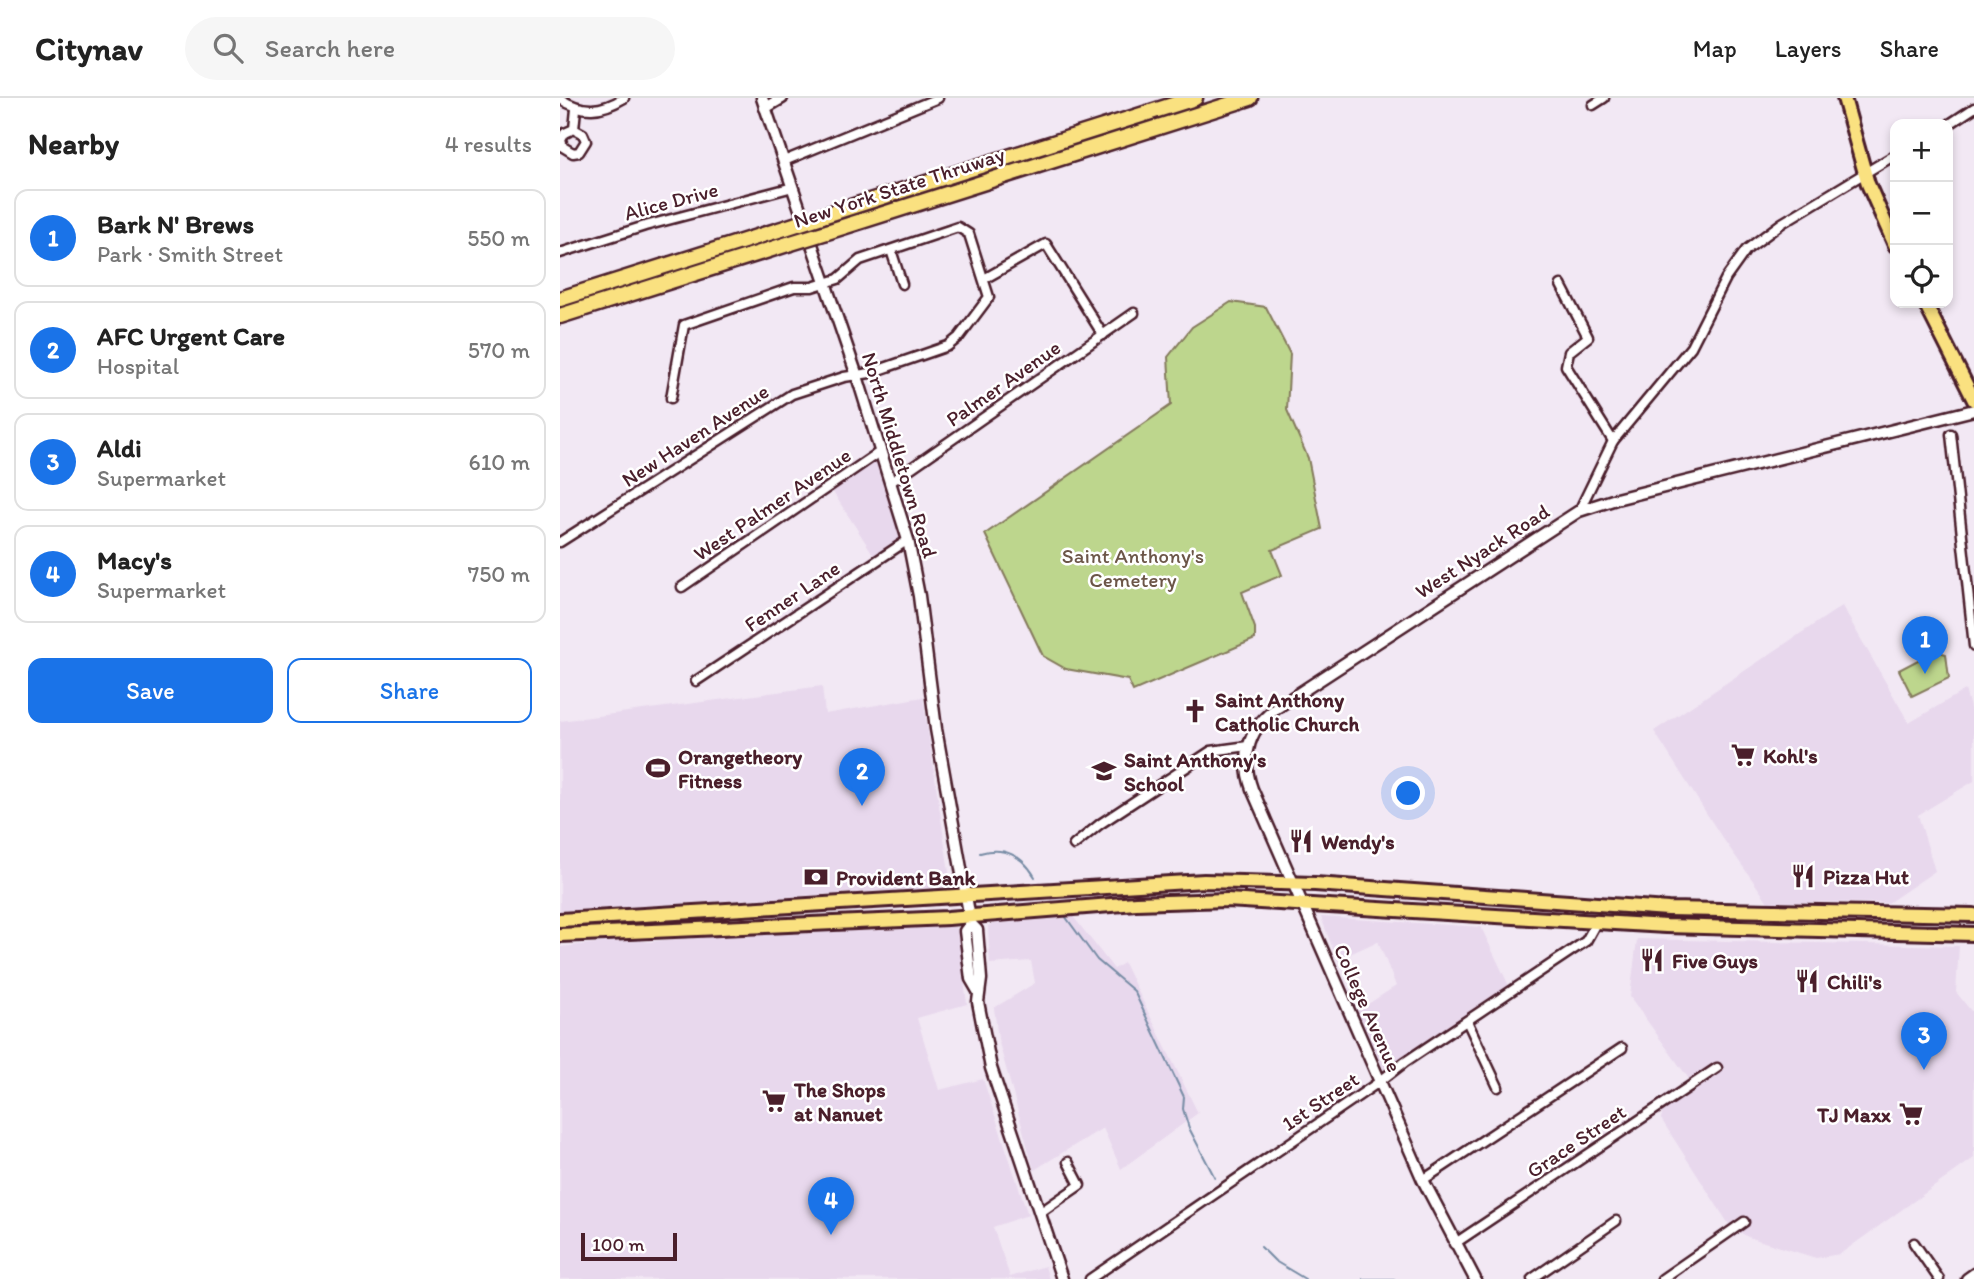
<!DOCTYPE html>
<html lang="en">
<head>
<meta charset="utf-8">
<style>
	:root { --surface:#fff; --page:#f6f6f6; --text:#222; --muted:#767676; --line:#e0e0e0; --accent:#1a73e8 }
	body { margin:0; font-family:Itim,sans-serif; background:var(--page); color:var(--text) }
	.controls { position:absolute; right:21px; top:21px; display:grid; overflow:hidden; border-radius:14px; box-shadow:0 4px 10px #0003 }
	.controls button { width:63px; height:63px; display:grid; place-items:center; padding:0; border:0; border-bottom:2px solid var(--line); background:var(--surface); color:var(--text); font:35px sans-serif }
	.scale { position:absolute; left:21px; bottom:18px; width:96px; box-sizing:border-box; padding-left:7px; border:4px solid #4a1f2b; border-top:0; font-size:19px; line-height:24px; white-space:nowrap; color:#4a1f2b; -webkit-text-stroke:5px #fff; paint-order:stroke }
	.you { position:absolute; left:849px; top:696px; width:24px; height:24px; margin:-18px; border:5px solid #fff; border-radius:50%; background:#1a73e8; box-shadow:0 0 0 10px #1a73e833 }
	.badge { display:grid; place-items:center; width:46px; height:46px; border-radius:50%; background:var(--accent); color:#fff; font-size:23px; font-weight:700 }
	.pin { position:absolute; translate:-50% -58px; filter:drop-shadow(0 2px 4px #0008) }
	.pin::after { content:''; position:absolute; top:37px; width:24px; height:21px; background:inherit; clip-path:polygon(0 0,100% 0,50% 100%) }
	.list { margin:0; padding:0; list-style:none }
	h2 { display:flex; justify-content:space-between; align-items:center; height:91px; margin:0; padding:0 28px; font-size:30px }
	h2 small { font-size:23px; font-weight:400; color:var(--muted) }
	.list li { display:grid; grid-template-columns:46px 1fr auto; gap:21px; align-items:center; box-sizing:border-box; height:98px; margin:0 14px 14px; padding:0 14px; border:2px solid var(--line); border-radius:14px }
	.list b { display:block; font-size:26px; white-space:nowrap }
	.list p { margin:0; font-size:23px; white-space:nowrap; color:var(--muted) }
	.list em { font-size:23px; font-style:normal; color:var(--muted) }
	.actions { display:flex; gap:14px; padding:21px 28px }
	.actions a { flex:1; padding:16px 0; border:2px solid var(--accent); border-radius:14px; text-align:center; font-size:24px; color:var(--accent) }
	.actions .main { background:var(--accent); color:#fff }
	.icon { flex:none; width:38px; height:38px; fill:none; stroke:currentColor; stroke-width:2; stroke-linecap:round; stroke-linejoin:round }
	.map { position:relative; flex:none; width:1414px; height:1181px; overflow:hidden }
	header { display:flex; align-items:center; gap:42px; box-sizing:border-box; height:98px; padding:0 35px; background:var(--surface); border-bottom:2px solid var(--line) }
	header strong { font-size:33px }
	nav { display:flex; gap:38px; margin-inline-start:auto; font-size:24px }
	.search { width:490px; height:63px; background:var(--page); display:flex; align-items:center; gap:18px; box-sizing:border-box; padding:0 24px; border-radius:38px; color:var(--muted); font-size:26px }
	main { display:flex }
	aside { flex:1; background:var(--surface) }
	.map>svg:first-child { display:block }
</style>
</head>
<body>
<header>
<strong>Citynav</strong>
<div class="search"><svg class="icon" aria-label="search" viewBox="0 0 24 24"><circle cx="10" cy="10" r="6"/><path d="M15 15l6 6"/></svg>Search here</div>
<nav><a>Map</a><a>Layers</a><a>Share</a></nav>
</header>
<main>
<aside>
<h2>Nearby<small>4 results</small></h2>
<ul class="list">
<li><span class="badge">1</span><div><b>Bark N' Brews</b><p>Park · Smith Street</p></div><em>550 m</em></li>
<li><span class="badge">2</span><div><b>AFC Urgent Care</b><p>Hospital</p></div><em>570 m</em></li>
<li><span class="badge">3</span><div><b>Aldi</b><p>Supermarket</p></div><em>610 m</em></li>
<li><span class="badge">4</span><div><b>Macy's</b><p>Supermarket</p></div><em>750 m</em></li>
</ul>
<div class="actions"><a class="main">Save</a><a>Share</a></div>
</aside>
<div class="map">
<svg width="1414" height="1181" viewBox="0 0 1414 1181">
	<rect width="100%" height="100%" fill="#f2e8f4"/>
	<filter id="ink" filterUnits="userSpaceOnUse"><feTurbulence type="fractalNoise" baseFrequency=".0143" numOctaves="2"/><feDisplacementMap in="SourceGraphic" scale="14" xChannelSelector="R" yChannelSelector="G"/><feConvolveMatrix kernelMatrix="1 2 1 2 8 2 1 2 1" color-interpolation-filters="sRGB"/></filter>
	<g filter="url(#ink)">
		<g fill="#e8d8ed">
			<path d="M318,359L341,440L315,459L271,391Z"/>
			<path d="M1282,508L1349,625L1405,592L1414,623V683L1358,717L1375,773L1328,805L1208,804L1159,735L1094,633Z"/>
			<path d="M262,588L265,616L363,599L390,781L387,789L0,813V623Z"/>
			<path d="M512,817L554,871L564,865L638,1015L561,1071L543,1030L474,1072L438,941L434,910L475,885L471,863L430,866L428,828L439,823Z"/>
			<path d="M761,819L921,829L950,890L824,972L797,913L836,888L818,843L777,862Z"/>
			<path d="M387,827L395,829L398,835L407,906L357,920L379,992L423,981L468,1117L433,1129L450,1179L485,1168L489,1181H0V849L73,841L89,844L127,839Z"/>
			<path d="M1077,841L1399,848L1396,894L1411,913H1414V1060L1280,1156L1256,1160L1188,1139L1170,1128L1101,1021L1105,1001L1129,981L1070,899Z"/>
		</g>
		<g fill="#bdd68d" stroke="#847a5c" stroke-width="2">
			<path d="M671,204L706,209L730,256L727,312L748,360L762,431L712,452L722,477L682,494L695,530V541L573,593L568,582L506,571L483,558L425,436L611,307L608,259L632,229Z"/>
			<path d="M1375,553L1386,556L1389,580L1352,598L1339,572Z"/>
		</g>
		<g fill="none" stroke-linecap="round" stroke-linejoin="round">
			<g stroke="#778ca5" stroke-width="2">
				<path d="M420,755C444,748 462,757 475,779"/>
				<path d="M505,818L537,862L574,893L624,999L623,1011L629,1030L655,1080"/>
				<path d="M701,1149L715,1163L745,1181"/>
				<path d="M803,1181H834"/>
			</g>
			<g stroke="#4a1f2b" stroke-width="13">
				<g id="minor">
					<path d="M0,1C23,15 41,14 64,0"/>
					<path d="M1033,7L1044,0"/>
					<path d="M1388,27L1414,10"/>
					<path d="M14,31L23,36L26,43L19,54L13,55L3,49L1,42L5,35L14,31L16,11"/>
					<path d="M224,63L378,0"/>
					<path d="M331,152L342,186"/>
					<path d="M0,155L85,128L233,89"/>
					<path d="M424,181L486,146L543,237"/>
					<path d="M1001,187L1028,239L1009,254L1006,268L1053,343"/>
					<path d="M1391,336L1414,548"/>
					<path d="M331,384L574,215"/>
					<path d="M1019,413L1053,343L1131,249L1166,180L1186,152L1222,125L1335,57"/>
					<path d="M0,444L232,296L284,279L310,275L388,248L399,239L429,199L409,136L398,129L300,162L278,181L252,189H234L124,227L111,300"/>
					<path d="M122,489L321,353"/>
					<path d="M136,583L348,442"/>
					<path d="M514,747L540,726L651,653L688,648"/>
					<path d="M907,923L938,989"/>
					<path d="M863,1082L1062,950"/>
					<path d="M481,1114L520,1087L508,1064"/>
					<path d="M1354,1145L1379,1181"/>
					<path d="M894,1146L1157,970"/>
					<path d="M530,1181L819,984L845,964L1026,843L1036,825"/>
					<path d="M972,1181L1056,1123"/>
					<path d="M1102,1181L1184,1124"/>
				</g>
			</g>
			<g stroke="#4a1f2b" stroke-width="15">
				<g id="tertiary">
					<path d="M202,0L297,278L348,442L359,498L376,631L411,826L417,832L421,881L418,904L431,970L502,1181"/>
					<path d="M205,10L222,0"/>
					<path d="M411,826L405,833L411,881L418,893"/>
					<path d="M915,1181L863,1082L692,691C680,658 689,629 718,609L1019,413L1056,401L1414,312"/>
					<path d="M1407,1181L1414,1176"/>
				</g>
			</g>
			<g stroke="#4a1f2b" stroke-width="18">
				<g id="primary">
					<path d="M1284,0L1308,86L1335,147"/>
					<path d="M1365,205L1414,302"/>
					<path d="M0,822L644,783L755,786L1108,811L1414,817"/>
					<path d="M0,837L388,820L576,805L667,802L1106,828L1414,836"/>
				</g>
			</g>
			<g stroke="#4a1f2b" stroke-width="19">
				<g id="motorway">
					<path d="M262,118L635,0"/>
					<path d="M267,134L690,0"/>
					<path d="M0,201L225,130"/>
					<path d="M0,218L231,145"/>
				</g>
			</g>
			<use href="#minor" stroke="#fff" stroke-width="8"/>
			<use href="#tertiary" stroke="#fff" stroke-width="10"/>
			<use href="#primary" stroke="#fae180" stroke-width="12"/>
			<use href="#motorway" stroke="#fae180" stroke-width="14"/>
			<g stroke="#4a1f2b" stroke-width="19" stroke-linecap="butt">
				<g id="motorway-bridge">
					<path d="M225,130L262,118"/>
					<path d="M231,145L267,134"/>
				</g>
			</g>
			<use href="#motorway-bridge" stroke="#fae180" stroke-width="14"/>
		</g>
	</g>
	<defs>
		<g id="church-bare" transform="scale(1.89)"><path d="M-1.2-6h2.4v3.5h3.3v2.4h-3.3V6h-2.4V-.1h-3.3v-2.4h3.3Z" fill="#4a1f2b" stroke="#fff" stroke-width="2.5" paint-order="stroke"/></g>
		<g id="supermarket-bare" transform="scale(1.89)"><path d="M-6-5.5h2.5l.6 2H6L4.5 2H-2.5L-4.4-4H-6ZM-1.5 3.2a1.3 1.3 0 1 0 .1 0ZM3 3.2a1.3 1.3 0 1 0 .1 0Z" fill="#4a1f2b" stroke="#fff" stroke-width="2.5" paint-order="stroke"/></g>
		<g id="stadium-bare" transform="scale(1.89)"><path d="M0-5a6.5 5 0 1 0 0 10a6.5 5 0 1 0 0-10ZM-3.5-1.8h7v3.6h-7Z" fill="#4a1f2b" stroke="#fff" stroke-width="2.5" paint-order="stroke"/></g>
		<g id="school-bare" transform="scale(1.89)"><path d="M0-5L7-2L0 1L-7-2ZM-4 1L0 2.5L4 1V4Q0 6-4 4Z" fill="#4a1f2b" stroke="#fff" stroke-width="2.5" paint-order="stroke"/></g>
		<g id="restaurant-bare" transform="scale(1.89)"><path d="M-5-6h1v4h1v-4h1v4h1v-4h1v5L-1.5 .5V6h-2V.5L-5-1ZM5-6V6H3V1.5H1.5Q1.5-4 5-6Z" fill="#4a1f2b" stroke="#fff" stroke-width="2.5" paint-order="stroke"/></g>
		<g id="bank-bare" transform="scale(1.89)"><path d="M-6-4H6V4H-6ZM0-2.3a2.3 2.3 0 1 0 0 4.6a2.3 2.3 0 1 0 0-4.6Z" fill="#4a1f2b" stroke="#fff" stroke-width="2.5" paint-order="stroke"/></g>
	</defs>
	<g fill-rule="evenodd">
		<use href="#church-bare" x="635" y="613"/>
		<use href="#supermarket-bare" x="1183" y="657"/>
		<use href="#stadium-bare" x="98" y="670"/>
		<use href="#school-bare" x="544" y="673"/>
		<use href="#restaurant-bare" x="741" y="743"/>
		<use href="#restaurant-bare" x="1243" y="778"/>
		<use href="#bank-bare" x="256" y="779"/>
		<use href="#restaurant-bare" x="1092" y="862"/>
		<use href="#restaurant-bare" x="1247" y="883"/>
		<use href="#supermarket-bare" x="214" y="1003"/>
		<use href="#supermarket-bare" x="1351" y="1016"/>
	</g>
	<g text-anchor="middle" dominant-baseline="central" stroke-width="5" stroke-linejoin="round" paint-order="stroke">
		<g font-size="21" fill="#4a1f2b" stroke="#fff">
			<text transform="translate(339 89) rotate(-18)">New York State Thruway</text>
			<text transform="translate(111 103) rotate(-15)">Alice Drive</text>
			<text transform="translate(443 285) rotate(-35)">Palmer Avenue</text>
			<text transform="translate(135 337) rotate(-33)">New Haven Avenue</text>
			<text transform="translate(340 357) rotate(73)">North Middletown Road</text>
			<text transform="translate(212 406) rotate(-34)">West Palmer Avenue</text>
			<text transform="translate(922 453) rotate(-33)">West Nyack Road</text>
			<text transform="translate(232 498) rotate(-34)">Fenner Lane</text>
			<text transform="translate(808 910) rotate(66)">College Avenue</text>
			<text transform="translate(760 1003) rotate(-34)">1st Street</text>
			<text transform="translate(1016 1043) rotate(-34)">Grace Street</text>
		</g>
		<g font-size="21" fill="#6c5648" stroke="#fff">
			<text x="573" y="457">Saint Anthony's<tspan x="573" dy="24">Cemetery</tspan></text>
		</g>
		<g font-size="21" font-weight="bold" fill="#4a1f2b" stroke="#fff" text-anchor="start">
			<text x="655" y="601">Saint Anthony<tspan x="655" dy="24">Catholic Church</tspan></text>
			<text x="1203" y="657">Kohl's</text>
			<text x="118" y="658">Orangetheory<tspan x="118" dy="24">Fitness</tspan></text>
			<text x="564" y="661">Saint Anthony's<tspan x="564" dy="24">School</tspan></text>
			<text x="761" y="743">Wendy's</text>
			<text x="1263" y="778">Pizza Hut</text>
			<text x="276" y="779">Provident Bank</text>
			<text x="1112" y="862">Five Guys</text>
			<text x="1267" y="883">Chili's</text>
			<text x="234" y="991">The Shops<tspan x="234" dy="24">at Nanuet</tspan></text>
			<text x="1331" y="1016" text-anchor="end">TJ Maxx</text>
		</g>
	</g>
</svg>
<div class="controls">
<button>+</button>
<button>−</button>
<button><svg class="icon" aria-label="locate" viewBox="0 0 24 24"><circle cx="12" cy="12" r="6"/><path d="M12 2v4M12 18v4M2 12h4M18 12h4"/></svg></button>
</div>
<div class="scale">100 m</div>
<div class="you"></div>
<div class="pin badge" style="left:1365px;top:576px">1</div>
<div class="pin badge" style="left:302px;top:708px">2</div>
<div class="pin badge" style="left:1364px;top:972px">3</div>
<div class="pin badge" style="left:271px;top:1137px">4</div>
</div>
</main>
</body>
</html>
